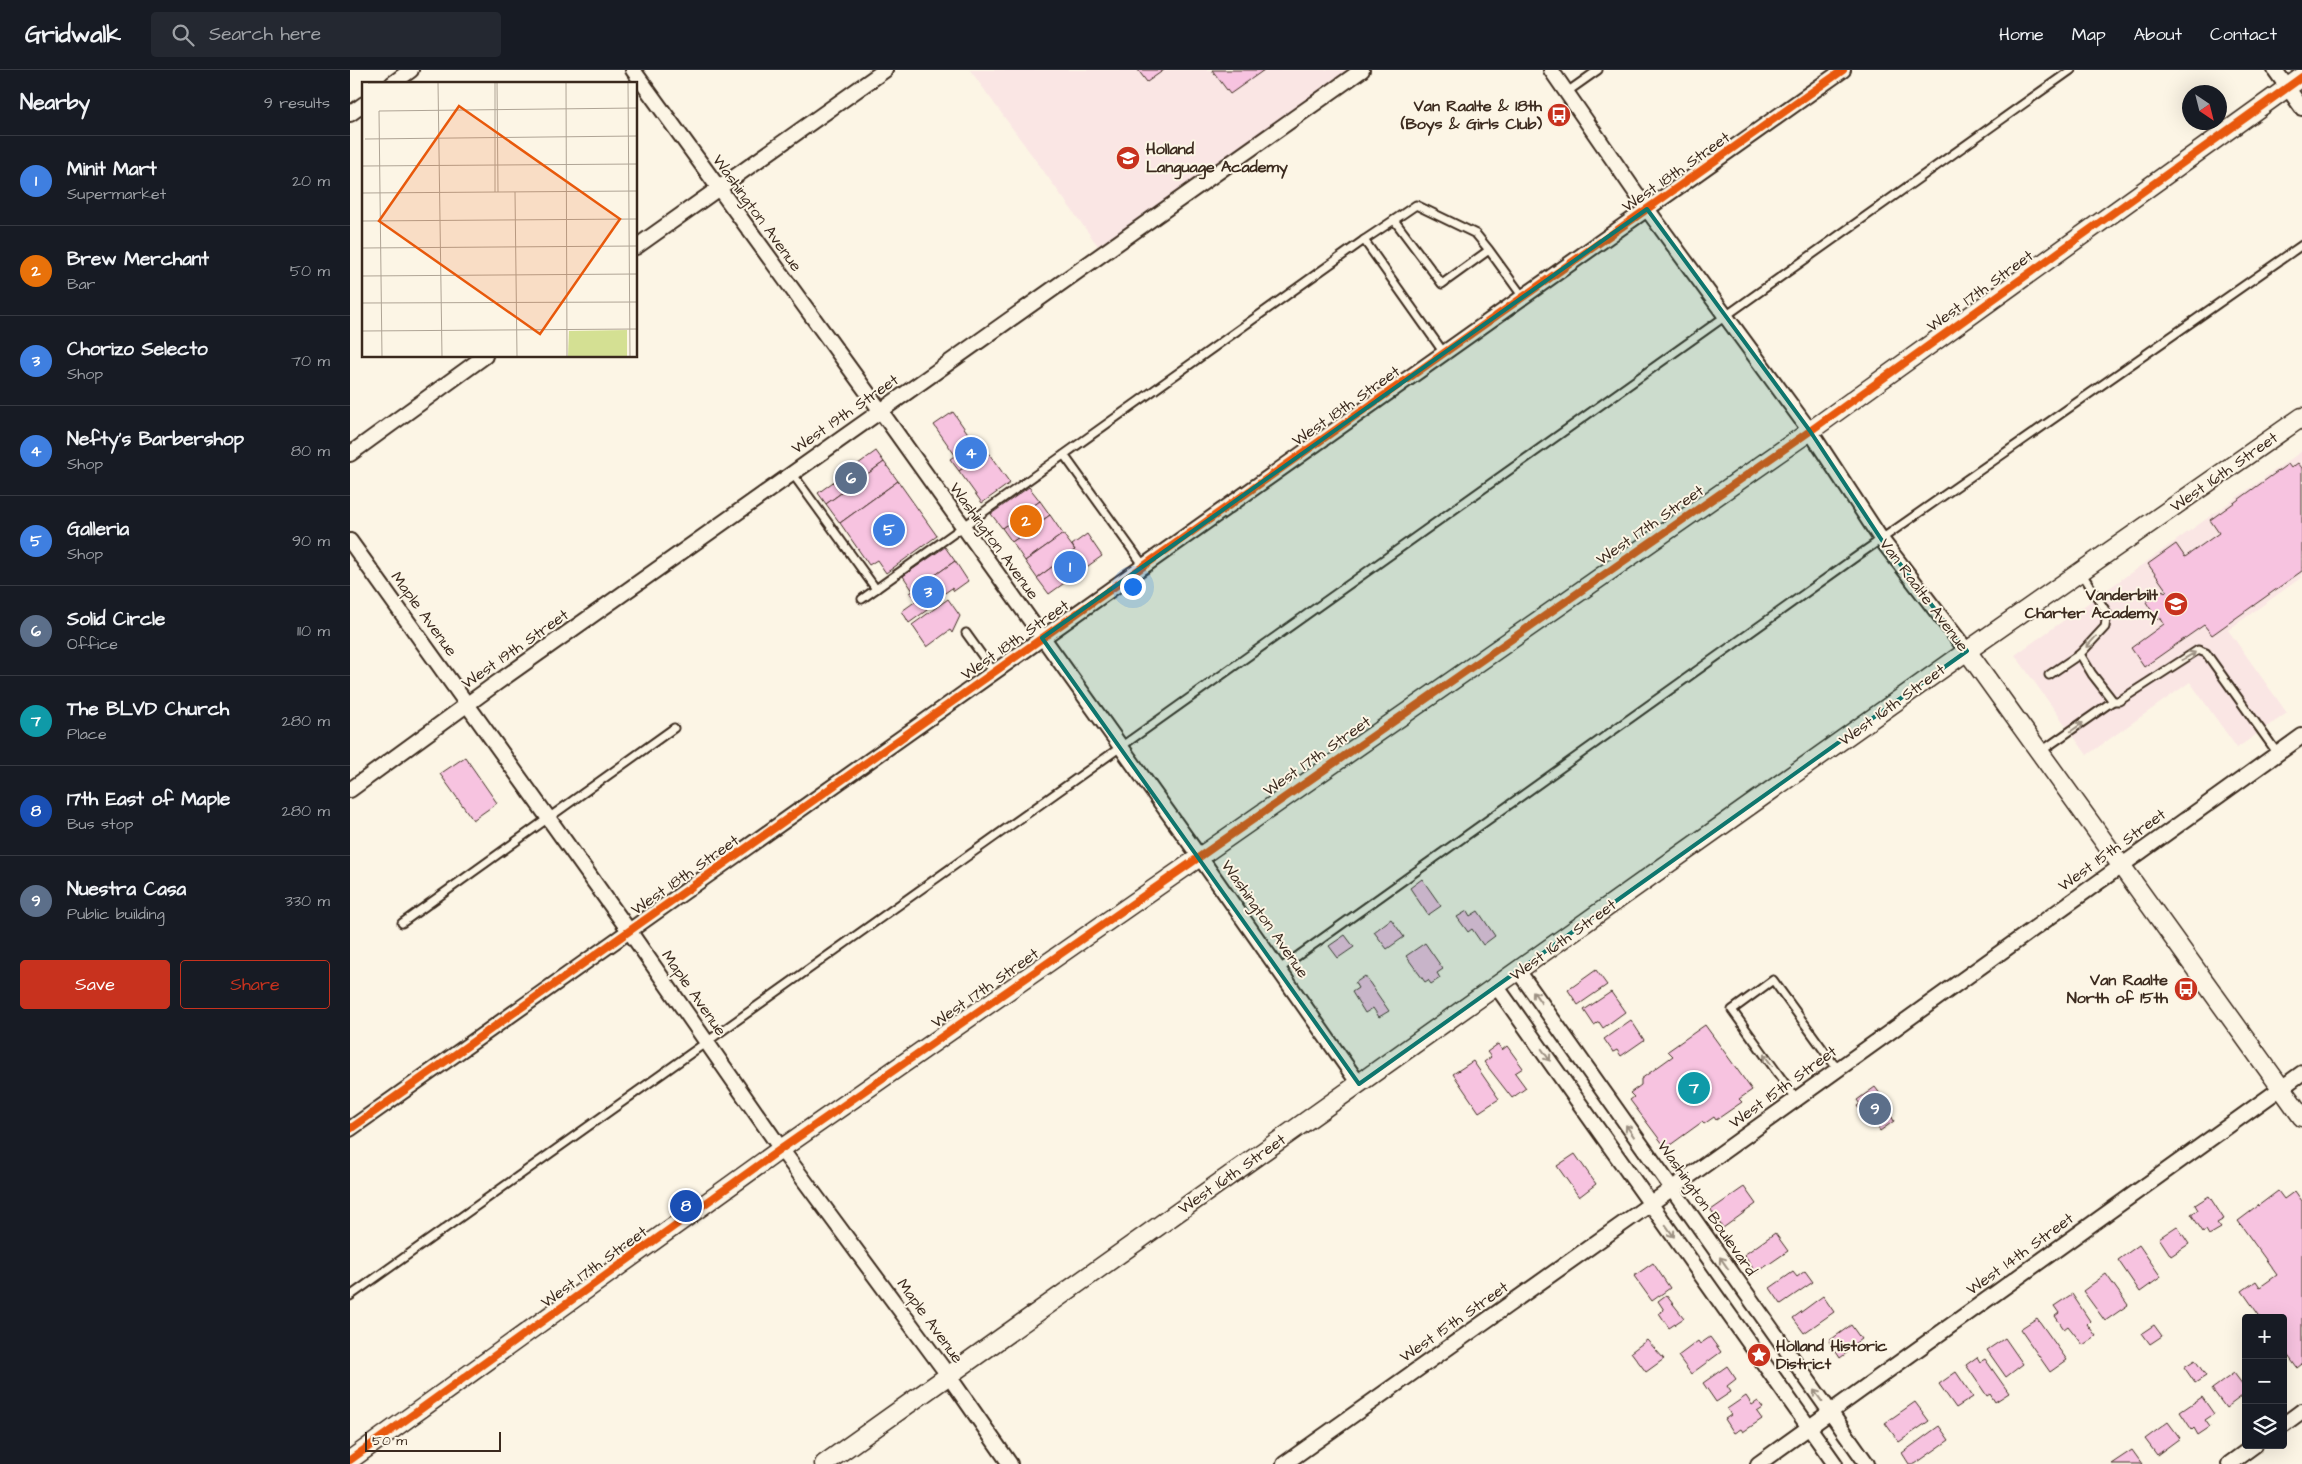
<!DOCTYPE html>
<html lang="en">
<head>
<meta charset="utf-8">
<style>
	:root { --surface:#171b24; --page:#242831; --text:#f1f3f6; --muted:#9ea1a6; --line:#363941; --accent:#c8321e }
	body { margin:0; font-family:"Architects Daughter",sans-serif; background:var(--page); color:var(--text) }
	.controls { position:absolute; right:15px; bottom:15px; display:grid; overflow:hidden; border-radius:5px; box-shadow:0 5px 20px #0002 }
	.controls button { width:45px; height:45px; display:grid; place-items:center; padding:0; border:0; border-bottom:1px solid var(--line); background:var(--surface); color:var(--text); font:25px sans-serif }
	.compass { position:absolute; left:1832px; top:15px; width:45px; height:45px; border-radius:50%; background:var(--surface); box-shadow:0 5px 20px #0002; rotate:145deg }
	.scale { position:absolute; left:15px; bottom:12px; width:136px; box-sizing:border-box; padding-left:5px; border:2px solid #3b2a1e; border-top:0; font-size:14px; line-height:18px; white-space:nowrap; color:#3b2a1e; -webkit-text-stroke:4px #fcf5e5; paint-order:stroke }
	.you { position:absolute; left:782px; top:516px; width:18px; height:18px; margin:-12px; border:4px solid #fff; border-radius:50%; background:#1a73e8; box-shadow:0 0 0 8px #1a73e833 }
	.badge { display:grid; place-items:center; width:32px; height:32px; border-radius:50%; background:var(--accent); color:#fff; font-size:16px; font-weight:700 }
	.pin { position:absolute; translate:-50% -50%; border:2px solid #fff; box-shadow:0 1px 5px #0006 }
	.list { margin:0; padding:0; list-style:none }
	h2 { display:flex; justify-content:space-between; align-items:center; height:65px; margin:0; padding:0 20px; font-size:21px }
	h2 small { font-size:16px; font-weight:400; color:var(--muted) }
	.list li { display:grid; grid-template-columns:32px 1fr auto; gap:15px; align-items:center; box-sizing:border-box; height:90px; padding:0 20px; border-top:1px solid var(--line) }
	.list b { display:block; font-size:19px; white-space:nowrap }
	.list p { margin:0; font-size:16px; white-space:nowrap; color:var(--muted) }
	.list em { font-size:16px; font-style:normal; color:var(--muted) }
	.actions { display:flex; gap:10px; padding:15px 20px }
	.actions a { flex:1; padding:11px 0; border:1px solid var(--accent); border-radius:5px; text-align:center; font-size:18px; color:var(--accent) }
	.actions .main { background:var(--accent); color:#fff }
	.icon { flex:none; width:28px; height:28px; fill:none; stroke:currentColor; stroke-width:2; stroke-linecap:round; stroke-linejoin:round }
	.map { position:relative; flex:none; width:1952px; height:1394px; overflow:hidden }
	header { display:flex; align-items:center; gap:30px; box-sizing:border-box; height:70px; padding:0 25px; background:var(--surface); border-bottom:1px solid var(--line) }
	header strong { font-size:24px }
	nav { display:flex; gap:28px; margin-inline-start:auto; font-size:18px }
	.search { width:350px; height:45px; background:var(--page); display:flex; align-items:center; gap:12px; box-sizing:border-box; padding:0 18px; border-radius:5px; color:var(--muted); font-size:19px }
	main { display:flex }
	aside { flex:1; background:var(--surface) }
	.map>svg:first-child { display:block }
</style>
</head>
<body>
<header>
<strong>Gridwalk</strong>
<div class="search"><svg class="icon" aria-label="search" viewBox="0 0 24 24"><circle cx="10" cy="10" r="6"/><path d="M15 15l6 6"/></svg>Search here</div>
<nav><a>Home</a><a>Map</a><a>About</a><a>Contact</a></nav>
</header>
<main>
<aside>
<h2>Nearby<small>9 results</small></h2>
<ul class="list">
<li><span class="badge" style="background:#3f7fe0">1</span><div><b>Minit Mart</b><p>Supermarket</p></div><em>20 m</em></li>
<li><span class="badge" style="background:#e8710a">2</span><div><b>Brew Merchant</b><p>Bar</p></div><em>50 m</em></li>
<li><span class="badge" style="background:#3f7fe0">3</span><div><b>Chorizo Selecto</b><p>Shop</p></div><em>70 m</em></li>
<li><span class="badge" style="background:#3f7fe0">4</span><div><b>Nefty's Barbershop</b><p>Shop</p></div><em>80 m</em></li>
<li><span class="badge" style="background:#3f7fe0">5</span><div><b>Galleria</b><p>Shop</p></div><em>90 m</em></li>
<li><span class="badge" style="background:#5c6f8a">6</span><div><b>Solid Circle</b><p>Office</p></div><em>110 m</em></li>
<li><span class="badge" style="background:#0f9aa8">7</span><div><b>The BLVD Church</b><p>Place</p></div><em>280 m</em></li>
<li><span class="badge" style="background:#1a4fb4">8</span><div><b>17th East of Maple</b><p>Bus stop</p></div><em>280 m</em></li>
<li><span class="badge" style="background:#5c6f8a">9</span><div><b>Nuestra Casa</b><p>Public building</p></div><em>330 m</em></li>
</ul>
<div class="actions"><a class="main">Save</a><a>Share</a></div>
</aside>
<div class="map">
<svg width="1952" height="1394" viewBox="0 0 1952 1394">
	<rect width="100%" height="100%" fill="#fcf5e5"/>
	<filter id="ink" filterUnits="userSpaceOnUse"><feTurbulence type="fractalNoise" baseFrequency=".02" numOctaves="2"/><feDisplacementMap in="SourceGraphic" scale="10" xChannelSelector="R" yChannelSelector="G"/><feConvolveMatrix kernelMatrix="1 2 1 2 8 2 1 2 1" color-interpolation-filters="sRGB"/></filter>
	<g filter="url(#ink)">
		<g fill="#fae6e4">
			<path d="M620,0H998L748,176Z"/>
			<path d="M1952,381V507L1878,560L1937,643L1887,678L1840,612L1737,685L1665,585Z"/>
		</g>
		<g fill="#f7c3e0" stroke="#3b2a1e">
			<path d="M788,0H814L797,12Z"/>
			<path d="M862,0H914L880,24Z"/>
			<path d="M603,342L624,372L605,385L584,355Z"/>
			<path d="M629,369L637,381L609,401L600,389Z"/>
			<path d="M526,381L534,392L476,434L468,423Z"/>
			<path d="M637,381L660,413L632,433L609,401Z"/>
			<path d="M534,392L548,411L490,453L476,434Z"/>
			<path d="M1948,393L1952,398V501L1862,565L1854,555L1794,597L1781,578L1814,554L1810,547L1807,549L1796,532L1813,520L1815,523L1817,521L1798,494L1826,474L1835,487L1869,463L1860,450L1938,394L1941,398Z"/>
			<path d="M548,411L587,466L536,503L527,490L519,495L490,453Z"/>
			<path d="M679,417L690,431L652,458L641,444Z"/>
			<path d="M690,431L700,445L662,472L652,458Z"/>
			<path d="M700,445L713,464L675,491L662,472Z"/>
			<path d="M713,464L725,480L687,508L675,491Z"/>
			<path d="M737,464L752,486L699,524L687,508L725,480L722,475Z"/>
			<path d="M595,477L605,491L563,521L553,506Z"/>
			<path d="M605,491L618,511L604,521L602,518L575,537L577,540L559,553L552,541L566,531L560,523Z"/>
			<path d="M598,529L610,546L602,563L600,560L577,577L562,555Z"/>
			<path d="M115,687L147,733L123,750L90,704Z"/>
			<path d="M1072,809L1091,836L1078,845L1060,818Z"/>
			<path d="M1117,841L1120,846L1128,841L1145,866L1133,875L1122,859L1118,862L1107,847Z"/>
			<path d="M1041,849L1054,867L1037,879L1024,862Z"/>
			<path d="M995,865L1004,877L988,888L979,876Z"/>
			<path d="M1075,873L1093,899L1087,903L1090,908L1081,914L1078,910L1075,912L1056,886Z"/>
			<path d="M1246,900L1257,915L1228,935L1218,920Z"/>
			<path d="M1015,906L1039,941L1029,947L1023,938L1015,943L1002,922L1008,918L1005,913Z"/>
			<path d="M1261,922L1275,942L1253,958L1249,952L1244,955L1234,940Z"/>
			<path d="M1281,950L1294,970L1271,986L1267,980L1263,982L1254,969Z"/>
			<path d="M1355,955L1402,1020L1389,1029L1392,1032L1366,1050L1364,1047L1354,1054L1352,1052L1316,1078L1280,1030L1284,1027L1280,1023L1291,1015V1009L1323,986L1318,981Z"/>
			<path d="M1148,974L1152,980L1157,976L1173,998L1165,1003L1176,1018L1162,1028L1134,992L1141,987L1137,982Z"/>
			<path d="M1123,991L1149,1029L1129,1042L1103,1004Z"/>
			<path d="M1525,1017L1543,1041L1540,1044L1544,1051L1530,1061L1525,1053L1522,1056L1507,1036L1510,1034L1507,1030Z"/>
			<path d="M1225,1084L1246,1114L1229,1127L1207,1096Z"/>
			<path d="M1394,1117L1406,1134L1373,1158L1361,1140Z"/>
			<path d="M1928,1121L1934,1129L1945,1121L1952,1131V1294L1947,1298L1933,1279V1248H1911L1892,1221L1906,1211L1910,1217L1927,1205L1888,1151Z"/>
			<path d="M1859,1126L1874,1149L1867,1153L1871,1158L1859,1165L1856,1160L1853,1162L1841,1144L1848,1140L1845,1135Z"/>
			<path d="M1827,1156L1839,1174L1821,1186L1809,1168Z"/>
			<path d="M1425,1163L1438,1181L1406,1203L1394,1185Z"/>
			<path d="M1789,1175L1811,1207L1790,1222L1768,1190Z"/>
			<path d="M1303,1193L1320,1218L1302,1231L1284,1206Z"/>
			<path d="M1455,1201L1463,1212L1431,1234L1420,1218L1443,1202L1447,1207Z"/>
			<path d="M1756,1204L1778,1235L1755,1251L1733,1221Z"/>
			<path d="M1722,1224L1740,1251L1737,1254L1746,1266L1733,1275L1718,1256L1714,1259L1705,1246L1709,1243L1704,1236Z"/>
			<path d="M1316,1225L1334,1248L1319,1258L1309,1243L1314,1240L1308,1231Z"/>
			<path d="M1473,1226L1484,1242L1454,1263L1443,1248Z"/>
			<path d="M1687,1248L1717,1290L1700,1302L1670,1259Z"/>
			<path d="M1501,1255L1511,1269L1496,1280L1498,1282L1490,1288L1479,1271Z"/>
			<path d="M1804,1255L1812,1266L1800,1274L1792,1263Z"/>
			<path d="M1360,1267L1371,1282L1341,1304L1328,1286L1348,1271L1350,1274Z"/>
			<path d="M1655,1268L1673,1294L1656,1307L1637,1280Z"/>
			<path d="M1297,1270L1314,1289L1296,1302L1281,1282Z"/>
			<path d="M1627,1287L1630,1292L1635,1289L1659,1323L1645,1332L1640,1324L1637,1326L1616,1295Z"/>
			<path d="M1845,1290L1856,1306L1845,1313L1834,1297Z"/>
			<path d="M1377,1296L1386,1309L1377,1316L1381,1322L1366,1332L1353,1313Z"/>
			<path d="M1606,1302L1623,1327L1606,1338L1589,1314Z"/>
			<path d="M1884,1303L1896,1319V1323L1876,1338L1862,1319Z"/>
			<path d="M1396,1326L1402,1335L1408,1331L1413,1338L1407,1342L1412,1349L1393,1362L1391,1359L1384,1363L1375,1349L1381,1345L1377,1339Z"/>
			<path d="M1852,1327L1864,1344L1855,1350L1860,1357L1848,1365L1844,1358L1842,1360L1830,1342Z"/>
			<path d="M1565,1332L1579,1351L1549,1372L1535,1353Z"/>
			<path d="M1818,1352L1830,1368L1807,1385L1795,1369Z"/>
			<path d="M1589,1356L1599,1370L1565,1394H1559L1552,1383Z"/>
			<path d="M1782,1380L1792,1394H1761Z"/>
		</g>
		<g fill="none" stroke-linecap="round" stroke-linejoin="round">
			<g stroke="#3b2a1e" stroke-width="11">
				<g id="service">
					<path d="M1217,22L1248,0"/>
					<path d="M1014,170L1044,150"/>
					<path d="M1139,180L1126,164L1066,135L1044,150L1092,214L1139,180L1173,227"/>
					<path d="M714,385L794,496"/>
					<path d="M442,403L526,519"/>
					<path d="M1731,502L1757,543L1755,557L1730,584L1742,604L1763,631H1769L1848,580L1856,583L1861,590L1928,684"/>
					<path d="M512,529L1014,170L1094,283"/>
					<path d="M616,563L644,602"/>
					<path d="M1699,605L1730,584"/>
					<path d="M1690,682L1763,631"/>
					<path d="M52,853L324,658"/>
					<path d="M928,900L1510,484L1952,175"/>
					<path d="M1447,1030L1382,940L1423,910L1488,1000"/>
					<path d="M0,1226L1721,0"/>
				</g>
			</g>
			<g stroke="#3b2a1e" stroke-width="18">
				<g id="minor">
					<path d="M283,0L530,340L849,786L1009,1014"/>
					<path d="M1201,0L1297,139L1460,361L1531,469L1617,581"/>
					<path d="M1925,0L1952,38"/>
					<path d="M42,14L61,0"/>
					<path d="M0,44L14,34"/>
					<path d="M286,177L535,0"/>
					<path d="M0,384L135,286"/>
					<path d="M0,471L280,862L431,1079L598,1305L660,1394"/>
					<path d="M0,720L141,617L1012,0"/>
					<path d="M1169,902L1517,1394"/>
					<path d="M1147,917L1485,1394"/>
					<path d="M0,1059L1493,0"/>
					<path d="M1933,1355L1952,1341"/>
					<path d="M934,1394L1285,1145L1952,666"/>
					<path d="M1408,1394L1952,1003"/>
					<path d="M1879,1394L1905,1375"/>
				</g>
			</g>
			<g stroke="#3b2a1e" stroke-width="21">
				<g id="tertiary">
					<path d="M1617,581L1952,1047"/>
					<path d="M0,1390L431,1079L1460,361L1952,7"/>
					<path d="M474,1394L1617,581L1952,347"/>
				</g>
			</g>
			<use href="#service" stroke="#fcf5e5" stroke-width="7"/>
			<use href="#minor" stroke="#fcf5e5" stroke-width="14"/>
			<use href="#tertiary" stroke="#fcf5e5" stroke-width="18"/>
			<g stroke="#fcf5e5" stroke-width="11">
				<g id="cycleway">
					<path d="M0,1059L1493,0"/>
					<path d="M0,1390L431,1079L1460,361L1952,7"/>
				</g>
			</g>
			<use href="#cycleway" stroke="#e8590c" stroke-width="8"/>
		</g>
		<defs><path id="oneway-shaft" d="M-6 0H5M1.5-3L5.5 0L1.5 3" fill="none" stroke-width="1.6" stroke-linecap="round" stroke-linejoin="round" transform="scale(1.25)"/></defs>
		<g stroke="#9c9082">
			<use href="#oneway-shaft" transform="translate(1741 572) rotate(132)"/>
			<use href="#oneway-shaft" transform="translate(1839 586) rotate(-31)"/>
			<use href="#oneway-shaft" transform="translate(1727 657) rotate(-35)"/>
			<use href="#oneway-shaft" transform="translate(1187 927) rotate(-125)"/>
			<use href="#oneway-shaft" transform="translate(1196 985) rotate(55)"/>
			<use href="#oneway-shaft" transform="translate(1418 990) rotate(-126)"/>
			<use href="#oneway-shaft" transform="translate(1280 1061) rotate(-125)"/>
			<use href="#oneway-shaft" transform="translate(1320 1161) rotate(55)"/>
			<use href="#oneway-shaft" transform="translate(1374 1193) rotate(-125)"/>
			<use href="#oneway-shaft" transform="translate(1468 1326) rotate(-126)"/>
		</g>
	</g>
	<path fill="#0f766e" fill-opacity="0.2" stroke="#0f766e" stroke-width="4" stroke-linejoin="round" d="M1297,139L1460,361L1531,469L1617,581L1009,1014L692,568Z"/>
	<defs>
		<g id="bus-disc" transform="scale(1.25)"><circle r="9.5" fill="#c8321e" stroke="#fcf5e5"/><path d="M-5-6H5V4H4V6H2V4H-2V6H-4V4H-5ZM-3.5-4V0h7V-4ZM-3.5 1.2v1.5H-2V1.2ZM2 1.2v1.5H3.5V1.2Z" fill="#fff"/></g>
		<g id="school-disc" transform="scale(1.25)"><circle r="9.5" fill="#c8321e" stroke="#fcf5e5"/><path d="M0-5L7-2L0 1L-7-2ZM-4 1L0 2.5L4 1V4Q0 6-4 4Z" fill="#fff"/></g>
		<g id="sight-disc" transform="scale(1.25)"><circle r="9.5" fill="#c8321e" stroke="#fcf5e5"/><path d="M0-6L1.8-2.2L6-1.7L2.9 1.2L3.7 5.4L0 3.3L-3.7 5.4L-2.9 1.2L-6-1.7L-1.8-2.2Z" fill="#fff"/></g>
	</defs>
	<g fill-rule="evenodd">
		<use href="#bus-disc" x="1209" y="45"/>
		<use href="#school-disc" x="778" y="88"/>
		<use href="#school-disc" x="1826" y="534"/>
		<use href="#bus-disc" x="1836" y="919"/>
		<use href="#sight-disc" x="1409" y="1285"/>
	</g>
	<g text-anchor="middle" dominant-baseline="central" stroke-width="4" stroke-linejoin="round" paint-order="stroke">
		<g font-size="16" font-weight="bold" fill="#3b2a1e" stroke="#fcf5e5" text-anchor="end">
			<text x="1192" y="36">Van Raalte &amp; 18th<tspan x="1192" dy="18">(Boys &amp; Girls Club)</tspan></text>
			<text x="796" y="79" text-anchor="start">Holland<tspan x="796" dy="18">Language Academy</tspan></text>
			<text x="1808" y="525">Vanderbilt<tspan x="1808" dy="18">Charter Academy</tspan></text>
			<text x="1818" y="910">Van Raalte<tspan x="1818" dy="18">North of 15th</tspan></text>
			<text x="1426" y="1276" text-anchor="start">Holland Historic<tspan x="1426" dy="18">District</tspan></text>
		</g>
		<g font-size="16" fill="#3b2a1e" stroke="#fcf5e5">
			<text transform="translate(1326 102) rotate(-35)">West 18th Street</text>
			<text transform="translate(407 143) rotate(54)">Washington Avenue</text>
			<text transform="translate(1630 221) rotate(-36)">West 17th Street</text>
			<text transform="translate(996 336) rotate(-35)">West 18th Street</text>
			<text transform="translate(495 344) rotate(-35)">West 19th Street</text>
			<text transform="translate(1874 402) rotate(-35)">West 16th Street</text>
			<text transform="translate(1300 455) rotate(-35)">West 17th Street</text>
			<text transform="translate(644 471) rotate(54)">Washington Avenue</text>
			<text transform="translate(1574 525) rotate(53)">Van Raalte Avenue</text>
			<text transform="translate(74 544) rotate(54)">Maple Avenue</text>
			<text transform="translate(665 570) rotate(-35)">West 18th Street</text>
			<text transform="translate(165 579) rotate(-35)">West 19th Street</text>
			<text transform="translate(1542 635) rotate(-36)">West 16th Street</text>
			<text transform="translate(967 686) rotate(-35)">West 17th Street</text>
			<text transform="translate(1762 780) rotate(-36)">West 15th Street</text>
			<text transform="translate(335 805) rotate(-35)">West 18th Street</text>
			<text transform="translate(915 849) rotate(55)">Washington Avenue</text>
			<text transform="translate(1213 870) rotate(-36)">West 16th Street</text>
			<text transform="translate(635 918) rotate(-35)">West 17th Street</text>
			<text transform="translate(344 923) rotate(55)">Maple Avenue</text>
			<text transform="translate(1433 1017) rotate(-36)">West 15th Street</text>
			<text transform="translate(882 1104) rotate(-35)">West 16th Street</text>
			<text transform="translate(1357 1138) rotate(55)">Washington Boulevard</text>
			<text transform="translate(1670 1184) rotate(-36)">West 14th Street</text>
			<text transform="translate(244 1197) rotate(-36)">West 17th Street</text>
			<text transform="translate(580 1251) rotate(54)">Maple Avenue</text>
			<text transform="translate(1104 1252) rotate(-35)">West 15th Street</text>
		</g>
	</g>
	<g transform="translate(12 12)">
		<rect width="275" height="275" fill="#fcf5e5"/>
		<path d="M265,248V274H206L207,249Z" fill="#d4e093"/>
		<path fill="none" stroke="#afa495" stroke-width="1" d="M76,0L80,275M133,0V110M135,0L136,110M204,0L205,275M266,0L268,275M6,1L133,0M3,57L275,54M1,84L275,82M153,110L155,275M0,111L275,109M0,139L275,137M0,166L275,164M0,194L275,192M0,221L275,220M0,249L275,247M20,275L17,29L275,26"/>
		<path fill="#e8590c" fill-opacity="0.15" stroke="#e8590c" stroke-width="2.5" d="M97,24L258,137L178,252L17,139Z"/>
		<rect width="275" height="275" fill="none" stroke="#3b2a1e" stroke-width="2.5"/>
	</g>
</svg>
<div class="controls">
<button>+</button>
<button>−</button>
<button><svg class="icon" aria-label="layers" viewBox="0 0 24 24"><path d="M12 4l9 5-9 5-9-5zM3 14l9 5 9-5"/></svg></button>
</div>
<svg class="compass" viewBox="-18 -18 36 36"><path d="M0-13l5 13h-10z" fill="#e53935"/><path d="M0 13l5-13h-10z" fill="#9ea1a6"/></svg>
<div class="scale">50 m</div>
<div class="you"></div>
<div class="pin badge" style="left:720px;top:497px;background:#3f7fe0">1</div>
<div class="pin badge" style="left:676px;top:451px;background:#e8710a">2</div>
<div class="pin badge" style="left:578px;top:522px;background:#3f7fe0">3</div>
<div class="pin badge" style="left:621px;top:383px;background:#3f7fe0">4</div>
<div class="pin badge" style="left:539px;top:460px;background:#3f7fe0">5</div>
<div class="pin badge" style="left:501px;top:408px;background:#5c6f8a">6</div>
<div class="pin badge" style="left:1344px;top:1018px;background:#0f9aa8">7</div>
<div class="pin badge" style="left:336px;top:1136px;background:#1a4fb4">8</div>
<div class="pin badge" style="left:1525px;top:1039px;background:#5c6f8a">9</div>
</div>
</main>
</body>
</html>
